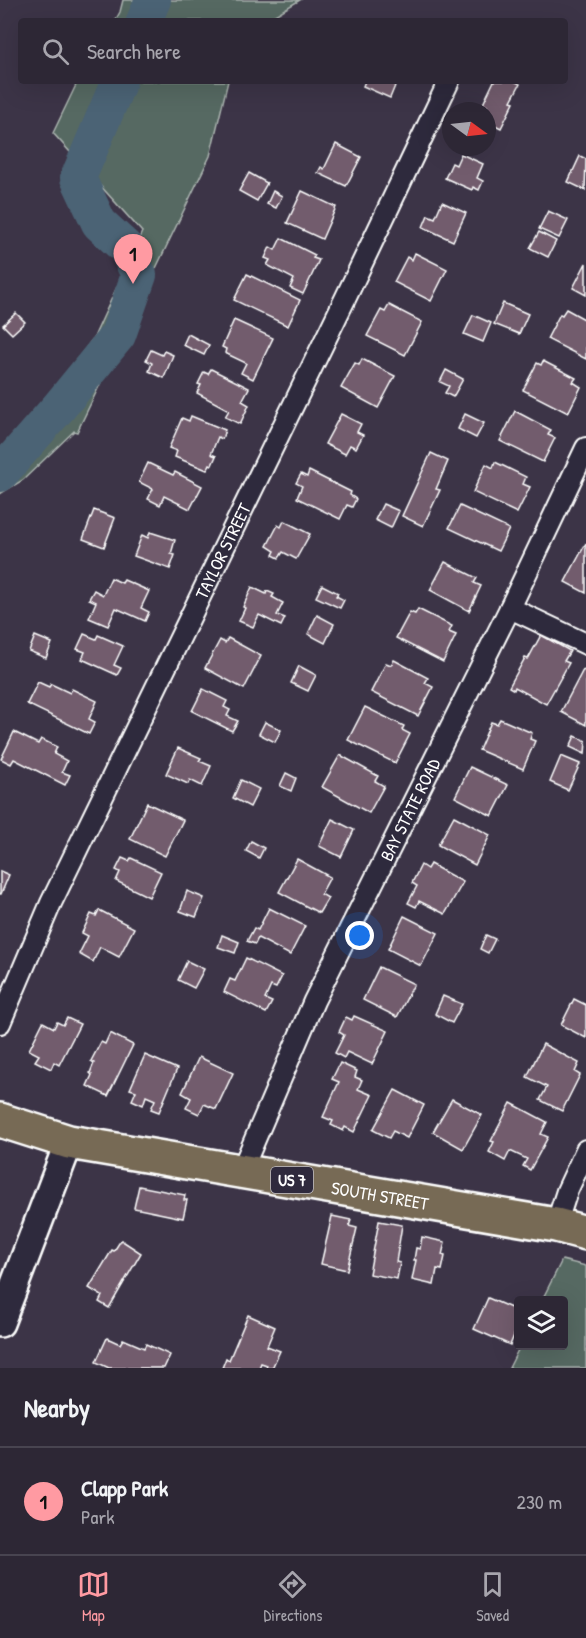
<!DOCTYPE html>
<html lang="en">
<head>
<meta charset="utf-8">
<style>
	:root { --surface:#2d2735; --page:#352f3d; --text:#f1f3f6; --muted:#a7a5ad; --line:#484450; --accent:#ff9aa2 }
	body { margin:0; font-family:"Patrick Hand",sans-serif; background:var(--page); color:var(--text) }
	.controls { position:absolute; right:18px; bottom:18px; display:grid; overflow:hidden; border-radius:6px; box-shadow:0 6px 24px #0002 }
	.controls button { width:54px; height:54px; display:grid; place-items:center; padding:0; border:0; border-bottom:2px solid var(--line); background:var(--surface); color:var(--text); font:30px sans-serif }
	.compass { position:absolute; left:442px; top:102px; width:54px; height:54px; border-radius:50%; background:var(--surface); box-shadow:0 6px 24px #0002; rotate:105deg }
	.you { position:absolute; left:360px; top:936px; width:21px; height:21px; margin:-15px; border:4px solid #fff; border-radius:50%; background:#1a73e8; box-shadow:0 0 0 9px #1a73e833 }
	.badge { display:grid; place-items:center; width:39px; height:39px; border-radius:50%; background:var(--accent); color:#111; font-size:20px; font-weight:700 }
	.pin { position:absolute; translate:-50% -50px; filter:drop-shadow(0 2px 3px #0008) }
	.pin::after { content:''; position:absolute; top:32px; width:21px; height:18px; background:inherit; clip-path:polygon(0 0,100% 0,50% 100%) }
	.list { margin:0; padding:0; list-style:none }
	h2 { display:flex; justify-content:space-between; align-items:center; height:78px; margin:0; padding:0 24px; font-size:26px }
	h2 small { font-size:20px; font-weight:400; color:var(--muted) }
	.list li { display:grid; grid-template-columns:39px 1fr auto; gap:18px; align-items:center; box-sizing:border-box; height:108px; padding:0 24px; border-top:2px solid var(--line) }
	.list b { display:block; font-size:22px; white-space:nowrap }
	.list p { margin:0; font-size:20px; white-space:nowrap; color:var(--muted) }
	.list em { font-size:20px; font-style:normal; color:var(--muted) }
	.icon { flex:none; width:33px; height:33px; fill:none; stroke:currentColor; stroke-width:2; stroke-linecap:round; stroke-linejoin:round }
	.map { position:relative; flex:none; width:586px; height:1368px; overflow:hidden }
	.search { position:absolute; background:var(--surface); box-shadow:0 6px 24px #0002; left:18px; right:18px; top:18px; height:66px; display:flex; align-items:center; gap:15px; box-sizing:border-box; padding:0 21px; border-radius:6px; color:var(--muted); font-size:22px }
	.sheet { height:186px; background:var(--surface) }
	nav { display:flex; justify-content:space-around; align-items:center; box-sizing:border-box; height:84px; border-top:2px solid var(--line); background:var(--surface); font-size:16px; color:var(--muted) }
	nav a { display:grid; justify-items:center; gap:3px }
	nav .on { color:var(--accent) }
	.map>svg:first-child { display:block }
</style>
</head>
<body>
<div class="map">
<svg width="586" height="1368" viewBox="0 0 586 1368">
	<rect width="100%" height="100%" fill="#3c3447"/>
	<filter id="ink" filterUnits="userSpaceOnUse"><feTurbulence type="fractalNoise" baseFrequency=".0167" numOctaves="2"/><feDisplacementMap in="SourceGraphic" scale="12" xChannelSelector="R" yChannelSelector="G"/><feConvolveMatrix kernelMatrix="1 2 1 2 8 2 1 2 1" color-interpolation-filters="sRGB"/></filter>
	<g filter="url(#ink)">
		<g fill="#576962" stroke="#abb4b0" stroke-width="1.5">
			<path d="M123,0H300L265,21H115L120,12Z"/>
			<path d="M78,81H228L210,156L77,432L74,431L23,480L0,494V448L48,411L69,370L94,337L142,232L53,133Z"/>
			<path d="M562,1260L586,1266V1368H509L520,1346H564V1300H542Z"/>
		</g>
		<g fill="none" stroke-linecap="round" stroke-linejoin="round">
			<g stroke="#4b6374" stroke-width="36">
				<path d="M144,21L153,0"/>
				<path d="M0,474L59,407L118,335L139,275L126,248L99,223L78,178L119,81"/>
			</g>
		</g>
		<g fill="#725b6d" stroke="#fff" stroke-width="1.5">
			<path d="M365,81H397L390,98L363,86Z"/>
			<path d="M494,81H514L520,84L511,101L514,102L501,128L487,121V111H485L487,106L483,104Z"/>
			<path d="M336,144L361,157L346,186L318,173L321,167L324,169Z"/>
			<path d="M461,154L483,164L477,178L483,181L479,190L473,187L472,190L445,178L452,163L456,165Z"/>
			<path d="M580,156L586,159L585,190L568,182Z"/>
			<path d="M249,173L267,183L257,201L239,191Z"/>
			<path d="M273,191L282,196L276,208L267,204Z"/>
			<path d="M302,191L336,207L322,239L287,223Z"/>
			<path d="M442,202L466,213L453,241L423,227L428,215L435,218Z"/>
			<path d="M548,211L568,220L559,238L539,229Z"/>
			<path d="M539,232L556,241L548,257L530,248Z"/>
			<path d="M281,238L315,255L313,258L319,260L303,294L290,288L294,279L267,265L270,260L265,258L270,247L275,250Z"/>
			<path d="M415,253L447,269L431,301L394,282L407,257L412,260Z"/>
			<path d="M586,263V295L573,288Z"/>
			<path d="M247,274L300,300L288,326L234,300Z"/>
			<path d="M503,303L528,314L519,334L494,324Z"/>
			<path d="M389,305L422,322L405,355L367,336L381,310L385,312Z"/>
			<path d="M566,309L586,320V359L547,339L560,314L562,315Z"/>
			<path d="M16,313L25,322L12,334L3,325Z"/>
			<path d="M473,315L491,323L483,342L464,334Z"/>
			<path d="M234,320L273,338L253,379L241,373L246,363L225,353L226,349L222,347Z"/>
			<path d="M188,334L209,345L204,355L183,345Z"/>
			<path d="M151,350L162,355L164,351L173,355L164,378L149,371L152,363L146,360Z"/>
			<path d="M362,359L395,376L378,408L341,388L355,363L359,365Z"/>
			<path d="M543,361L576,378L573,382L581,387L568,413L523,390L537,363L541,365Z"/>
			<path d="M211,369L249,388L242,401L249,405L240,424L225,417L229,410L197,393L201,385L198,384L204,372L208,374Z"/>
			<path d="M446,370L463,379L453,397L445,393L449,386L440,382Z"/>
			<path d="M515,411L551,430L548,435L555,438L543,462L500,441Z"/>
			<path d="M341,414L361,424L357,432L363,435L356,448L350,445L345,454L325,444Z"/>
			<path d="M465,414L484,423L476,438L458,429Z"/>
			<path d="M191,416L225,430L222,439L218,437L211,454L216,456L212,465L210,464L207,470L175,457L177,451L169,448L182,418L189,421Z"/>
			<path d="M431,453L448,461L436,489L440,490L423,526L402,516Z"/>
			<path d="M495,462L526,477L523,484L530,487L517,513L473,492L486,464L493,468Z"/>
			<path d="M148,463L173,475L175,472L202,486L190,509L164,496L160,505L148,499L153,489L139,482Z"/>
			<path d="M309,471L351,492L350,495L356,499L352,507L347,505L340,519L297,498L302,486L296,483L301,474L307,477Z"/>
			<path d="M383,504L399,511L391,528L375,520Z"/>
			<path d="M460,506L509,529L498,551L449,528Z"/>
			<path d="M94,510L115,518L104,547L83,539Z"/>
			<path d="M284,521L310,534L296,559L283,552L279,558L273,555L275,551L267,546L278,525L281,527Z"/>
			<path d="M150,532L175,540L171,554L175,555L170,569L134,556L142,535L148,538Z"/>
			<path d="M586,543V593L565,582Z"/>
			<path d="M445,562L477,578L474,583L481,586L469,611L430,590Z"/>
			<path d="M111,578L122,583L124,580L149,591L141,608L149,612L145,621L116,608L108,626L89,618L96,602L89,599L94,590L103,595Z"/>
			<path d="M322,585L338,593L336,596L344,600L340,608L316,597Z"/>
			<path d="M252,587L266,594L267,591L274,594L272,597L283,603L277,615L285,618L281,626L259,615L253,627L239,621L245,608L243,607Z"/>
			<path d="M418,609L452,626L449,632L456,635L443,662L396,638L410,612L415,614Z"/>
			<path d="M317,615L334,624L325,643L308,634Z"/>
			<path d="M84,634L96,639L98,635L123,646L114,665L121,668L117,675L82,659L85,652L77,649Z"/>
			<path d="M541,635L570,651L564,661L569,663L546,704L515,687L514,690L509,687L525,658L528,659Z"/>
			<path d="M35,636L52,643L46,658L29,651Z"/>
			<path d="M228,638L261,656L244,689L205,668L220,640L225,643Z"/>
			<path d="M394,660L428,678L425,683L433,687L418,716L371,692L386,663L391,665Z"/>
			<path d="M299,666L316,675L308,691L291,683Z"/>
			<path d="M583,670L586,672V725L561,712Z"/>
			<path d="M38,682L49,687L51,684L70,693L72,689L97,701L89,719L95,722L89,734L27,704Z"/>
			<path d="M203,689L227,701L224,707L230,710L227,716L238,721L232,731L192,711Z"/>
			<path d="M365,707L404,726L402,730L410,734L395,763L348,740Z"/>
			<path d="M500,719L532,733L530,739L535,741L523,769L479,750L491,722L497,724Z"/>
			<path d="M265,722L281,730L275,742L259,734Z"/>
			<path d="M14,732L38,744L41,739L57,747L54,754L67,761L62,772L70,775L65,785L14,759L11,764L1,759Z"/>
			<path d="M575,736L586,741L585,754L570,747Z"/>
			<path d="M178,748L201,758L199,761L211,766L202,786L190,780L188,784L166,774Z"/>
			<path d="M340,755L378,776L375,781L384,786L369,813L322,787Z"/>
			<path d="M561,756L580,764L568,790L550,782Z"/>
			<path d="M470,767L508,785L492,816L455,797Z"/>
			<path d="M286,773L296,778L291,791L280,786Z"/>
			<path d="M241,780L259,789L250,807L233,798Z"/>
			<path d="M147,803L183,820L165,856L130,839Z"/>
			<path d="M454,816L490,835L475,865L438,845Z"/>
			<path d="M332,819L354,830L341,857L319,846Z"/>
			<path d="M251,841L264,848L259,858L246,851Z"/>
			<path d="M122,858L129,861L131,858L161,872L149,897L116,881L120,872L116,870Z"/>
			<path d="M297,859L330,877L321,894L328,898L319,913L279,892Z"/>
			<path d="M430,864L463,882L445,914L419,901L416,907L408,903L417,886L412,883L421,865L427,869Z"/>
			<path d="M0,871L9,875L1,894H0Z"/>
			<path d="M187,891L204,898L196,917L180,911Z"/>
			<path d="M269,908L305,926L290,955L258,938L255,944L247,941L254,928L258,930Z"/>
			<path d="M99,910L134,928L119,957L100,947L93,962L79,954L88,936L82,933L91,914L96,916Z"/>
			<path d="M404,916L438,933L421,966L388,949Z"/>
			<path d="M222,935L239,942L235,953L218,947Z"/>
			<path d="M486,935L495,939L488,953L480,949Z"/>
			<path d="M246,958L282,976L276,988L271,986L265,999L272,1002L266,1013L224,992L230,979L235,981Z"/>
			<path d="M187,961L204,969L194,988L178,980Z"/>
			<path d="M379,967L414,984L397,1017L363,1000Z"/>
			<path d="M443,996L462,1004L452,1023L435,1014Z"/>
			<path d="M574,999L586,1005V1038L561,1025Z"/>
			<path d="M354,1016L388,1031L372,1064L347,1052L344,1058L335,1053L344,1035L339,1032L346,1017L352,1020Z"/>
			<path d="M67,1018L80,1024L59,1065L54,1062L51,1069L35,1061L39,1055L29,1050L43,1022L54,1028L57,1022L63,1025Z"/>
			<path d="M110,1033L133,1045L108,1096L87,1086L92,1075L90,1073L94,1063L91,1061L101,1042L105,1044Z"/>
			<path d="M543,1044L579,1063L575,1072L580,1075L562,1111L540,1100L547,1087L527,1077Z"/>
			<path d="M145,1055L177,1069L159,1112L151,1109L155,1100L146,1096L143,1105L132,1100L136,1091L130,1089Z"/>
			<path d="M199,1057L233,1073L216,1109L204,1104L199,1114L186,1108L191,1098L182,1093Z"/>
			<path d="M340,1063L357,1071L355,1077L362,1080L358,1089L372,1095L354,1132L345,1127L343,1131L331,1125L333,1121L323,1117L339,1082L332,1079Z"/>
			<path d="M395,1090L424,1105L407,1138L393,1131L389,1138L373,1130Z"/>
			<path d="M452,1099L482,1115L463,1149L433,1132Z"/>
			<path d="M511,1103L547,1122L541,1134L548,1137L530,1170L523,1166L527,1159L510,1151L505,1161L489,1152L494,1142L491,1141Z"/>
			<path d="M139,1186L185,1195L184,1200H187L183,1218L134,1208Z"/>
			<path d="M332,1216L351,1220L349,1226L357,1228L347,1270L321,1264Z"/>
			<path d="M379,1221L402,1225L396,1262L400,1263L397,1279L369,1274Z"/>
			<path d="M422,1237L445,1242L442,1255L445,1256L442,1270L437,1269L434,1285L412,1280L416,1260H414L416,1248L420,1249Z"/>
			<path d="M121,1240L141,1253L109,1308L99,1302L102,1296L89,1288L112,1250L114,1251Z"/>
			<path d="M488,1298L518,1311V1326L510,1345L474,1329Z"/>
			<path d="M248,1315L275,1327L267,1346L280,1351L272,1368H266L267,1365L261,1363L259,1368H222L226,1358L229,1360Z"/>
			<path d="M107,1338L120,1344L123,1339L144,1348L146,1344L170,1355L164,1368H109L96,1362Z"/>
		</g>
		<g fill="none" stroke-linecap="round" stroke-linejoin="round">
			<g stroke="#fff" stroke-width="24">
				<g id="street">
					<path d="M510,608L586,644"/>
					<path id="s1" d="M0,1023L51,903L346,297L449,81"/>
					<path id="s2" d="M241,1172L314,1001L510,608L586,448"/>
					<path d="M556,1225L567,1191L586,1150"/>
				</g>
			</g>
			<g stroke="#fff" stroke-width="32">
				<path id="secondary" d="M0,1323L69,1142"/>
			</g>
			<g stroke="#fff" stroke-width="38">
				<g id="highway">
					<path id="s3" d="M0,1120L69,1142L556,1225L586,1233"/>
				</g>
			</g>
			<use href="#street" stroke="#2f2a3d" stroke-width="20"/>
			<use href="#secondary" stroke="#2f2a3d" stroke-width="27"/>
			<use href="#highway" stroke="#776a54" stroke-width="33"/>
		</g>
	</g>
	<g text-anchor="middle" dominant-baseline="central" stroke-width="4.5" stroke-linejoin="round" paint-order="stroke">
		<rect fill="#2f2a3d" stroke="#c1bfc5" stroke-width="1.5" x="271" y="1167" width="42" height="26" rx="4.5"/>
		<g font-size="16" font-weight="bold" fill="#fff">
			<text x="292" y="1180">US 7</text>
		</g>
		<g font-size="18" fill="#fff" stroke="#2f2a3d">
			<text stroke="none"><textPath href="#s1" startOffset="522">TAYLOR STREET</textPath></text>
			<text stroke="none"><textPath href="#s2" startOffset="400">BAY STATE ROAD</textPath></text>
			<text stroke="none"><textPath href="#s3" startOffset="388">SOUTH STREET</textPath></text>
		</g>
	</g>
</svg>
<div class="controls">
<button><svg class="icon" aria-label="layers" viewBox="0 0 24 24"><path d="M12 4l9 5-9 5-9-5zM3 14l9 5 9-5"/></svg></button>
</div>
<svg class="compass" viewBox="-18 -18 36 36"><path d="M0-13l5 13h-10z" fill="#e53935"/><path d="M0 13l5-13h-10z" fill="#a7a5ad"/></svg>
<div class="you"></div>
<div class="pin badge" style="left:133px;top:284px">1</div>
<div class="search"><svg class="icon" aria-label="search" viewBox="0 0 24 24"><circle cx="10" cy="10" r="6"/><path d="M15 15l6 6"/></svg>Search here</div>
</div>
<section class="sheet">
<h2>Nearby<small></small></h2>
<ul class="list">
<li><span class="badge">1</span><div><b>Clapp Park</b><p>Park</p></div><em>230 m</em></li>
</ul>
</section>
<nav>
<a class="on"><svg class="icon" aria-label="map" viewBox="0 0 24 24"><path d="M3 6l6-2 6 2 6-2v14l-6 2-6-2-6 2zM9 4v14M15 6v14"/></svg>Map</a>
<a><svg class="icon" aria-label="directions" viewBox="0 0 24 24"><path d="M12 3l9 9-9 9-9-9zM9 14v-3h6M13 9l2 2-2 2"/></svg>Directions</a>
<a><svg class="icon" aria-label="saved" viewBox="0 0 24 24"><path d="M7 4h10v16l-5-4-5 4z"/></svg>Saved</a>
</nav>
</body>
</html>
